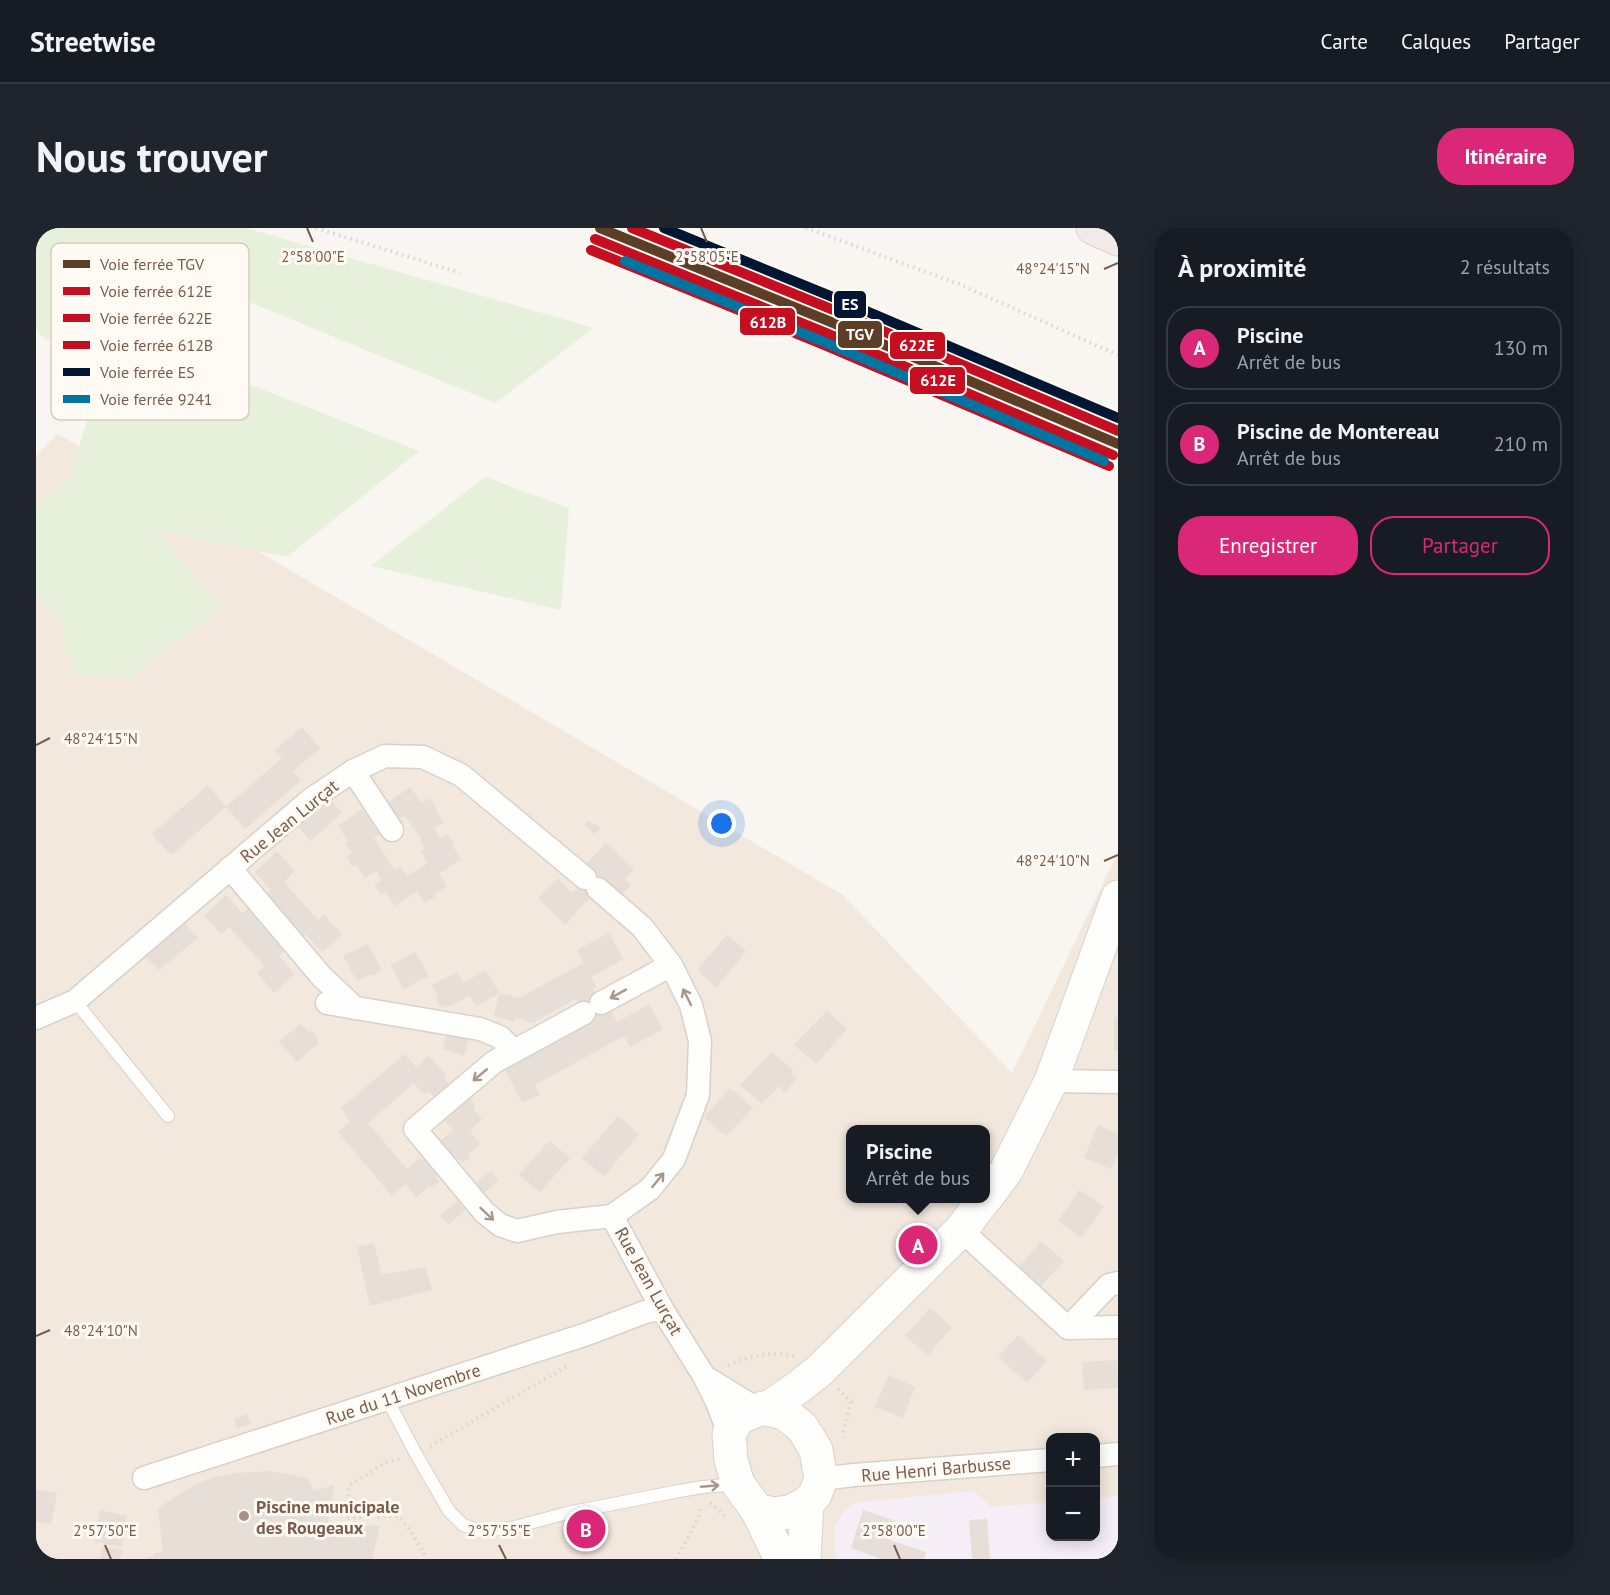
<!DOCTYPE html>
<html lang="fr">
<head>
<meta charset="utf-8">
<style>
	:root { --surface:#171b24; --page:#20242c; --text:#f1f3f6; --muted:#9ea1a6; --line:#363941; --accent:#db2777 }
	body { margin:0; font-family:"PT Sans",sans-serif; background:var(--page); color:var(--text) }
	.controls { position:absolute; right:18px; bottom:18px; display:grid; overflow:hidden; border-radius:12px; box-shadow:0 3px 15px #0003 }
	.controls button { width:54px; height:54px; display:grid; place-items:center; padding:0; border:0; border-bottom:2px solid var(--line); background:var(--surface); color:var(--text); font:30px sans-serif }
	.you { position:absolute; left:686px; top:596px; width:21px; height:21px; margin:-15px; border:4px solid #fff; border-radius:50%; background:#1a73e8; box-shadow:0 0 0 9px #1a73e833 }
	.badge { display:grid; place-items:center; width:39px; height:39px; border-radius:50%; background:var(--accent); color:#fff; font-size:20px; font-weight:700 }
	.pin { position:absolute; translate:-50% -50%; border:3px solid #fff; box-shadow:0 2px 6px #0006 }
	.popup { position:absolute; left:810px; top:897px; width:144px; height:78px; box-sizing:border-box; display:grid; place-content:center; border-radius:12px; background:var(--surface); filter:drop-shadow(0 2px 4px #0005); font-size:20px; white-space:nowrap; color:var(--muted) }
	.popup b { font-size:22px; color:var(--text) }
	.popup::after { content:''; position:absolute; left:50%; top:100%; margin-left:-12px; border:12px solid transparent; border-top-color:var(--surface) }
	.list { margin:0; padding:0; list-style:none }
	h2 { display:flex; justify-content:space-between; align-items:center; height:78px; margin:0; padding:0 24px; font-size:26px }
	h2 small { font-size:20px; font-weight:400; color:var(--muted) }
	.list li { display:grid; grid-template-columns:39px 1fr auto; gap:18px; align-items:center; box-sizing:border-box; height:84px; margin:0 12px 12px; padding:0 12px; border:2px solid var(--line); border-radius:24px }
	.list b { display:block; font-size:22px; white-space:nowrap }
	.list p { margin:0; font-size:20px; white-space:nowrap; color:var(--muted) }
	.list em { font-size:20px; font-style:normal; color:var(--muted) }
	.actions { display:flex; gap:12px; padding:18px 24px }
	.actions a { flex:1; padding:14px 0; border:2px solid var(--accent); border-radius:24px; text-align:center; font-size:21px; color:var(--accent) }
	.actions .main { background:var(--accent); color:#fff }
	.map { position:relative; flex:none; width:1082px; height:1331px; overflow:hidden; border-radius:24px }
	header { display:flex; align-items:center; gap:36px; box-sizing:border-box; height:84px; padding:0 30px; background:var(--surface); border-bottom:2px solid var(--line) }
	header strong { font-size:28px }
	nav { display:flex; gap:33px; margin-inline-start:auto; font-size:21px }
	.intro { display:flex; align-items:center; justify-content:space-between; box-sizing:border-box; height:144px; padding:0 36px }
	h1 { margin:0; font-size:42px }
	.button { padding:15px 27px; border-radius:24px; background:var(--accent); color:#fff; font-size:21px; font-weight:700 }
	main { display:flex; gap:36px; padding:0 36px }
	aside { flex:1; background:var(--surface); border-radius:24px; box-shadow:0 3px 15px #0003 }
	.map>svg:first-child { display:block }
</style>
</head>
<body>
<header>
<strong>Streetwise</strong>
<nav><a>Carte</a><a>Calques</a><a>Partager</a></nav>
</header>
<div class="intro"><h1>Nous trouver</h1><a class="button">Itinéraire</a></div>
<main>
<div class="map">
<svg width="1082" height="1331" viewBox="0 0 1082 1331">
	<rect width="100%" height="100%" fill="#f9f5f0"/>
	<path fill="#f2e8de" fill-rule="evenodd" d="M22,206L807,667L976,845L1082,624V1331H0V228ZM814,902H950V970H814ZM1014,1210H1060V1308H1014Z"/>
	<path fill="#f6eef6" d="M938,1263L955,1279L1014,1274V1308H1060V1270L1082,1268V1331H800L798,1309L799,1299L810,1280L823,1274Z"/>
	<g fill="#e7f0db">
		<path d="M0,0H210L558,100L459,175L167,55L9,112L0,100Z"/>
		<path d="M151,132L383,223L251,329L121,302L185,380L93,450L37,448L22,386L0,368V279L34,249L55,180Z"/>
		<path d="M449,249L533,280L525,382L335,338Z"/>
	</g>
	<g fill="#e6ded7" fill-rule="evenodd">
		<path d="M266,499L284,520L257,543L265,552L209,601L190,579L246,530L239,522Z"/>
		<path d="M172,557L190,579L135,627L116,606Z"/>
		<path d="M374,559L386,575L394,570L401,579L399,581L408,594L398,600L403,610L411,606L418,615L416,617L425,631L403,646L411,658L399,666L400,668L389,675L381,663L359,678L350,664L345,667L339,657L346,652L340,643L329,650L320,637L316,638L311,629L316,625L309,615L312,613L302,598L326,581L343,606L338,610L358,642L365,639L371,648L392,635L385,624L389,621L384,613L385,611L369,588L363,591L355,580L354,581L350,576Z"/>
		<path d="M291,568L306,585L275,613L259,595Z"/>
		<path d="M552,593L554,594L565,600L558,606L548,597Z"/>
		<path d="M570,615L598,641L589,651L595,657L585,667L568,654L529,697L502,670L522,651L536,665L554,644L548,638Z"/>
		<path d="M241,623L259,643L248,654L282,692L288,687L306,706L286,724L269,706L262,712L226,670L235,662L219,644Z"/>
		<path d="M190,667L206,685L214,679L251,720L243,728L259,746L238,765L221,745L228,738L193,699L185,707L168,687Z"/>
		<path d="M145,692L162,710L123,742L106,725Z"/>
		<path d="M573,705L587,731L555,749L561,759L557,761L571,784L575,782L581,794L613,776L627,801L594,819L588,808L499,857L504,867L486,875L469,842L553,794L540,771L496,795L480,790L479,794L458,788L463,765L483,770L547,735L541,722Z"/>
		<path d="M691,707L710,723L680,760L661,742Z"/>
		<path d="M332,716L346,742L335,748V746L321,753L307,728Z"/>
		<path d="M379,724L393,748L367,761L355,737Z"/>
		<path d="M450,742L463,765L440,779L434,768L410,780L408,777L404,779L400,769L402,768L396,757L421,744L427,755Z"/>
		<path d="M791,783L811,801L780,836L758,817Z"/>
		<path d="M1078,789H1082V823L1078,822Z"/>
		<path d="M265,796L273,804L276,803L283,811L281,812L283,815L261,834L243,813Z"/>
		<path d="M412,801L434,807L428,828L407,821Z"/>
		<path d="M736,824L757,842L755,845L761,850L749,864L743,858L726,876L704,857Z"/>
		<path d="M369,826L380,839L393,828L410,847L408,850L425,872L432,868L438,876V882L446,891L434,903L444,916L432,926L434,929L426,935L422,931L400,949L403,954L396,960L393,958L380,970L370,956L356,968L302,904L314,894L305,880ZM378,855L388,867L393,864L411,885L406,890L417,902L404,913L406,917L386,933L384,930L371,941L332,895Z"/>
		<path d="M694,860L717,880L690,908L668,889Z"/>
		<path d="M582,888L603,906L568,948L546,930Z"/>
		<path d="M1062,897L1082,906V924L1075,941L1048,930Z"/>
		<path d="M513,913L534,930L504,964L483,947Z"/>
		<path d="M455,943L462,952L447,966L439,956Z"/>
		<path d="M1043,962L1068,978L1045,1010L1022,993Z"/>
		<path d="M421,973L429,982L412,997L404,988Z"/>
		<path d="M1005,1013L1028,1033L1004,1059L983,1039Z"/>
		<path d="M338,1015L346,1047L389,1039L396,1062L334,1078L321,1019Z"/>
		<path d="M894,1080L916,1099L892,1127L869,1108Z"/>
		<path d="M982,1107L1011,1133L991,1155L962,1129Z"/>
		<path d="M1081,1132L1082,1160L1048,1162L1046,1134Z"/>
		<path d="M853,1147L879,1159L867,1190L839,1179Z"/>
		<path d="M211,1186L215,1195L201,1201L198,1191Z"/>
		<path d="M233,1243L271,1250L278,1263L298,1257L292,1296L344,1298L336,1331H109L120,1325L127,1324L122,1280L160,1256L176,1250L200,1245Z"/>
		<path d="M0,1262L21,1265L15,1296L0,1294Z"/>
		<path d="M64,1282L91,1288L86,1319L59,1314Z"/>
		<path d="M827,1282L860,1293L854,1312L890,1324L888,1331H845L815,1320Z"/>
		<path d="M951,1291L954,1331H936L933,1292Z"/>
		<path d="M66,1319L86,1322L84,1331H64Z"/>
	</g>
	<g fill="none" stroke-linecap="round" stroke-linejoin="round">
		<g stroke="#d7d1cb" stroke-width="14">
			<g id="lane">
				<path d="M39,773L132,888"/>
				<path d="M351,1171L380,1226L413,1283L427,1297L444,1303L475,1300L531,1285L643,1263L667,1259L700,1256"/>
			</g>
		</g>
		<g stroke="#d7d1cb" stroke-width="25">
			<g id="street">
				<path d="M317,543L356,602"/>
				<path d="M194,640L286,749L319,780"/>
				<path d="M291,775L444,801L464,809L478,823"/>
				<path d="M565,775L635,737"/>
				<path d="M548,785L458,834L379,901L448,984L464,997L481,1003L521,994L576,988L614,961L638,931L662,867L664,813L655,777L635,737L606,699L562,661"/>
				<path d="M0,790L39,773L274,572L317,543L349,528L387,529L425,547L549,650"/>
				<path d="M1015,853L1082,854"/>
				<path d="M576,988L626,1081L668,1148L681,1174L693,1206"/>
				<path d="M925,1002L1032,1100L1082,1099"/>
				<path d="M1032,1100L1073,1057L1082,1055"/>
				<path d="M669,1149L723,1182"/>
				<path d="M1060,1228L1082,1226"/>
				<path d="M108,1250L551,1106L609,1084L626,1081"/>
				<path d="M785,1251L818,1247L1014,1232"/>
			</g>
		</g>
		<g stroke="#d9d2cb" stroke-width="35">
			<g id="secondary">
				<path d="M950,970L970,943L1015,853L1082,669"/>
				<path d="M727,1180L748,1185L766,1199L780,1222L785,1251L779,1267L771,1275L754,1284L737,1286L721,1282L702,1256L695,1232L693,1206L702,1190Z"/>
				<path d="M731,1181L764,1158L783,1143L925,1002L949,970"/>
				<path d="M721,1282L745,1331"/>
				<path d="M768,1331L771,1275"/>
			</g>
		</g>
		<g stroke="#dad1cc" stroke-width="35">
			<path id="highway" d="M1057,0L1082,11"/>
		</g>
		<g stroke="#dcd5d0" stroke-width="4" stroke-dasharray="1.5 4.5" stroke-linecap="butt">
			<path d="M280,0L424,45"/>
			<path d="M770,0L923,56L1082,127"/>
			<path d="M692,1137C716,1127 732,1124 758,1128"/>
			<path d="M802,1161L815,1174L806,1209"/>
			<path d="M394,1218L533,1137"/>
			<path d="M363,1231L350,1234L313,1258L311,1290L361,1288L372,1299L391,1331"/>
			<path d="M674,1275L689,1288"/>
			<path d="M640,1331L663,1289L664,1278"/>
		</g>
		<use href="#lane" stroke="#fefefd" stroke-width="12"/>
		<use href="#street" stroke="#fefefd" stroke-width="22"/>
		<use href="#secondary" stroke="#fefefd" stroke-width="33"/>
		<use href="#highway" stroke="#f2eae7" stroke-width="33"/>
		<g stroke="#fffaf3" stroke-width="15">
			<path id="rail-1" d="M564,0L795,94L1082,216"/>
		</g>
		<g stroke="#fffaf3" stroke-width="15">
			<path id="rail-2" d="M559,11L790,105L1077,227"/>
		</g>
		<g stroke="#fffaf3" stroke-width="15">
			<path id="rail-3" d="M596,0L800,83L1082,203"/>
		</g>
		<g stroke="#fffaf3" stroke-width="15">
			<path id="rail-4" d="M555,22L786,116L1073,238"/>
		</g>
		<g stroke="#fffaf3" stroke-width="15">
			<path id="rail-5" d="M628,0L804,72L1082,190"/>
		</g>
		<g stroke="#fffaf3" stroke-width="15">
			<path id="rail-6" d="M589,33L786,113L1068,233"/>
		</g>
		<use href="#rail-1" stroke="#5c3e26" stroke-width="10"/>
		<use href="#rail-2" stroke="#c50e1f" stroke-width="10"/>
		<use href="#rail-3" stroke="#c50e1f" stroke-width="10"/>
		<use href="#rail-4" stroke="#c50e1f" stroke-width="10"/>
		<use href="#rail-5" stroke="#011633" stroke-width="10"/>
		<use href="#rail-6" stroke="#0075a1" stroke-width="10"/>
	</g>
	<defs><path id="oneway-shaft" d="M-6 0H5M1.5-3L5.5 0L1.5 3" fill="none" stroke-width="1.6" stroke-linecap="round" stroke-linejoin="round" transform="scale(1.5)"/></defs>
	<g stroke="#a8958b">
		<use href="#oneway-shaft" transform="translate(582 766) rotate(151)"/>
		<use href="#oneway-shaft" transform="translate(651 769) rotate(-116)"/>
		<use href="#oneway-shaft" transform="translate(444 847) rotate(140)"/>
		<use href="#oneway-shaft" transform="translate(622 952) rotate(-51)"/>
		<use href="#oneway-shaft" transform="translate(451 986) rotate(43)"/>
		<use href="#oneway-shaft" transform="translate(674 1258) rotate(-5)"/>
	</g>
	<path fill="none" stroke="#7a5c4d" stroke-width="2" d="M271,0L277,14M665,0L671,14M1068,41L1082,35M0,517L14,510M1068,633L1082,627M0,1108L14,1102M69,1317L75,1331M463,1317L470,1331M858,1317L864,1331"/>
	<circle fill="#a69286" stroke="#fffaf3" stroke-width="2" cx="208" cy="1288" r="6"/>
	<g text-anchor="middle" dominant-baseline="central" stroke-width="6" stroke-linejoin="round" paint-order="stroke">
		<g font-size="18" fill="#7a5c4d" stroke="#fffaf3">
			<text transform="translate(253 593) rotate(-39)">Rue Jean Lurçat</text>
			<text transform="translate(613 1053) rotate(61)">Rue Jean Lurçat</text>
			<text transform="translate(367 1166) rotate(-18)">Rue du 11 Novembre</text>
			<text transform="translate(900 1241) rotate(-5)">Rue Henri Barbusse</text>
		</g>
		<g font-size="18" font-weight="bold" fill="#7a5c4d" stroke="#fffaf3" text-anchor="start">
			<text x="220" y="1278">Piscine municipale<tspan x="220" dy="21">des Rougeaux</tspan></text>
		</g>
	</g>
	<rect x="15" y="15" width="198" height="177" rx="9" fill="#fffaf3" stroke="#d7cbc1" stroke-width="1.5"/>
	<rect x="27" y="32" width="27" height="8" fill="#5c3e26"/>
	<rect x="27" y="59" width="27" height="8" fill="#c50e1f"/>
	<rect x="27" y="86" width="27" height="8" fill="#c50e1f"/>
	<rect x="27" y="113" width="27" height="8" fill="#c50e1f"/>
	<rect x="27" y="140" width="27" height="8" fill="#011633"/>
	<rect x="27" y="167" width="27" height="8" fill="#0075a1"/>
	<g font-size="16" fill="#7a5c4d">
		<text x="64" y="42">Voie ferrée TGV</text>
		<text x="64" y="69">Voie ferrée 612E</text>
		<text x="64" y="96">Voie ferrée 622E</text>
		<text x="64" y="123">Voie ferrée 612B</text>
		<text x="64" y="150">Voie ferrée ES</text>
		<text x="64" y="177">Voie ferrée 9241</text>
	</g>
	<g font-size="15" text-anchor="middle" fill="#7a5c4d" stroke="#fffaf3" stroke-width="6" stroke-linejoin="round" paint-order="stroke">
		<text x="277" y="34">2°58'00"E</text>
		<text x="671" y="34">2°58'05"E</text>
		<text x="1017" y="46">48°24'15"N</text>
		<text x="65" y="516">48°24'15"N</text>
		<text x="1017" y="638">48°24'10"N</text>
		<text x="65" y="1108">48°24'10"N</text>
		<text x="69" y="1308">2°57'50"E</text>
		<text x="463" y="1308">2°57'55"E</text>
		<text x="858" y="1308">2°58'00"E</text>
	</g>
	<g stroke="#fffaf3" stroke-width="2">
		<rect x="797" y="62" width="34" height="29" rx="6" fill="#011633"/>
		<rect x="703" y="79" width="57" height="29" rx="6" fill="#c50e1f"/>
		<rect x="801" y="92" width="46" height="29" rx="6" fill="#5c3e26"/>
		<rect x="853" y="103" width="57" height="29" rx="6" fill="#c50e1f"/>
		<rect x="873" y="138" width="57" height="29" rx="6" fill="#c50e1f"/>
	</g>
	<g font-size="16" text-anchor="middle" font-weight="bold" fill="#fff">
		<text x="814" y="82">ES</text>
		<text x="732" y="100">612B</text>
		<text x="824" y="112">TGV</text>
		<text x="881" y="123">622E</text>
		<text x="902" y="158">612E</text>
	</g>
</svg>
<div class="controls">
<button>+</button>
<button>−</button>
</div>
<div class="you"></div>
<div class="pin badge" style="left:882px;top:1017px">A</div>
<div class="popup"><b>Piscine</b>Arrêt de bus</div>
<div class="pin badge" style="left:550px;top:1301px">B</div>
</div>
<aside>
<h2>À proximité<small>2 résultats</small></h2>
<ul class="list">
<li><span class="badge">A</span><div><b>Piscine</b><p>Arrêt de bus</p></div><em>130 m</em></li>
<li><span class="badge">B</span><div><b>Piscine de Montereau</b><p>Arrêt de bus</p></div><em>210 m</em></li>
</ul>
<div class="actions"><a class="main">Enregistrer</a><a>Partager</a></div>
</aside>
</main>
</body>
</html>
